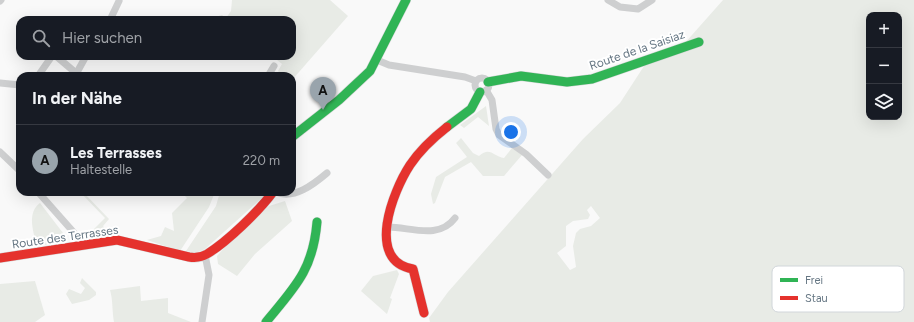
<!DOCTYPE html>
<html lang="de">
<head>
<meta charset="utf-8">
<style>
	:root { --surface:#171b24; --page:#20242c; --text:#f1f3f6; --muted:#9ea1a6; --line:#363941; --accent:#99a4ac }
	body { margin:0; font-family:Figtree,sans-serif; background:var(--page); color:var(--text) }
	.controls { position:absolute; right:12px; top:12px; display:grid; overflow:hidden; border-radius:8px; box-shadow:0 4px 16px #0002 }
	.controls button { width:36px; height:36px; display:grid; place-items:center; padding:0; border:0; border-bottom:1px solid var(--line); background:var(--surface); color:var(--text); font:20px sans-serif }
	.you { position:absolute; left:511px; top:132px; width:14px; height:14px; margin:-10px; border:3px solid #fff; border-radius:50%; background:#1a73e8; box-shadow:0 0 0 6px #1a73e833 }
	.badge { display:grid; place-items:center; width:26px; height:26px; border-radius:50%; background:var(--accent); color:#111; font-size:13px; font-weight:700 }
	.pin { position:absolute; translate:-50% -33px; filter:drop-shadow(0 1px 2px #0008) }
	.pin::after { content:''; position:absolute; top:21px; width:14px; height:12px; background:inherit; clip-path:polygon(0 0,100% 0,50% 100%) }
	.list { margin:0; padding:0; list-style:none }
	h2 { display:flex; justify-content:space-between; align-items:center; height:52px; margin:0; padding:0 16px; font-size:17px }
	h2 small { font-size:13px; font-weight:400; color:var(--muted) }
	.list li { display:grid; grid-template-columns:26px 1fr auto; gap:12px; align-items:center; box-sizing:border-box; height:72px; padding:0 16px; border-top:1px solid var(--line) }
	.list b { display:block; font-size:15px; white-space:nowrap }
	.list p { margin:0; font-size:13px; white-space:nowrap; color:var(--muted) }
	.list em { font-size:13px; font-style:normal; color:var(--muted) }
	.icon { flex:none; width:22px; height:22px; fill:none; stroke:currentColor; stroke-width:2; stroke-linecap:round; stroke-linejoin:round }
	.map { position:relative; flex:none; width:914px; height:322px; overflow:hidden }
	.search { position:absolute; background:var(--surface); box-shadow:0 4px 16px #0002; left:16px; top:16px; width:280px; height:44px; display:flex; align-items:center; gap:10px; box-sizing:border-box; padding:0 14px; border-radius:12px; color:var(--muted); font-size:15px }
	.panel { position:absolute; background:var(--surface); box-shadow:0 4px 16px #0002; left:16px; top:72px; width:280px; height:124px; border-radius:12px }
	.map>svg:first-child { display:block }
</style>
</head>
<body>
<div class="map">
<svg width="914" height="322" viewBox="0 0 914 322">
	<rect width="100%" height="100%" fill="#f9f9f9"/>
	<g fill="#e8ebe6" fill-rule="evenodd">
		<path d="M232,0H330L348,16L292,80V76H283L278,71L282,64L272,56H292V20H214L215,17L222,15L226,18L231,11Z"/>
		<path d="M723,0H914V322H430L429,318L448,292L583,139L620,103L646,63L684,44ZM869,15H899V117H869ZM591,206L600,218L591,226L580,229L576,233L573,246L576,267L570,270L557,253L566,246V226L573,221L588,219L590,215L587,210Z"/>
		<path d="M486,106L489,126L478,117L464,128L460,125Z"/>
		<path d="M461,138L473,153L479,156C490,146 493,156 504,158L512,148L522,155L504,176H483L471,162L445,177L435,203L433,204L431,194L436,177L467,157L456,143Z"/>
		<path d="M80,192H83L109,219L103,226L107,232L88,235L105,218Z"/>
		<path d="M181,192H190L194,196L196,192H215L209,207L180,251L147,240L161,236L165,227L174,231L172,213L187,198Z"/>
		<path d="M220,192H266L264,196L205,249L196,253L186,251L216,206Z"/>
		<path d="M285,201L292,221L255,254L237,276L218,264L217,256L224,248L223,246L246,225L248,227L251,221L269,206Z"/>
		<path d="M40,203L63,233V240L37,247C34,233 26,213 40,203Z"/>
		<path d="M397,270L399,274L390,298L392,299L387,314L361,291L373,276Z"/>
		<path d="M82,278L96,292V295L89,300L72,304L66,294L69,289L81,294L85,288L80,283Z"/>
		<path d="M35,281L45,315L35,322H0V284Z"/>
		<path d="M140,286L141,301L168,298V313L191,322H114C112,311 113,300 110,290Z"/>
	</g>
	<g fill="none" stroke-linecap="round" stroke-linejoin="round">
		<g stroke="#d5d6d7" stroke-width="10">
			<g id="fast">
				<path d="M488,82L521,76L567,82L592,79L699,42"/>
				<path d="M447,127L471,109L480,92"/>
				<path d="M292,137L339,100L370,71L406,0"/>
				<path d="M266,322C295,287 313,270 317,222"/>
			</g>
		</g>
		<g stroke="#d5d6d7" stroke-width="10">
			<g id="jam">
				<path d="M0,258L117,240L189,257C195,258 202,257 207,254C227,242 259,211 273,192"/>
				<path d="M424,313L413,269C365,261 393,191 410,165C420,150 433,138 447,127"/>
			</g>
		</g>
		<g stroke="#cecfd0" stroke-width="7">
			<path d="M608,0L620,7L638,9L652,0"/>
			<path d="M0,1L1,0"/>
			<path d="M110,20L119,1"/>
			<path d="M56,56L76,73"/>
			<path d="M377,60L389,65L465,77L476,81"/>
			<path d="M38,76L52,56"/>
			<path d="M75,76L86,56"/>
			<path d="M268,76L274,66"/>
			<circle cx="482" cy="85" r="7"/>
			<path d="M0,83L20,85"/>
			<path d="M486,90L492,100L496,129L499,135L526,154L548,175"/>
			<path d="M0,152L20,171"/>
			<path d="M38,192L84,244"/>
			<path d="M276,192C294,200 314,184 327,173"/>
			<path d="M388,227C410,227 439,240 455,218"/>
			<path d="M202,322L209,275L205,255"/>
		</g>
		<use href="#fast" stroke="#30b455" stroke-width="9"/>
		<use href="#jam" stroke="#e5322d" stroke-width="9"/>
	</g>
	<g text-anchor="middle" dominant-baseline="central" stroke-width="4" stroke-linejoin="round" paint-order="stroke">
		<g font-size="12" fill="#657683" stroke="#fff">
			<text transform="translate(637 50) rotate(-19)">Route de la Saisiaz</text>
			<text transform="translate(65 237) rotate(-8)">Route des Terrasses</text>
		</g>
	</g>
	<rect x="772" y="266" width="132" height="46" rx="6" fill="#fff" stroke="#d1d6da" stroke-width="1"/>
	<rect x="780" y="278" width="18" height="4" fill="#30b455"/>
	<rect x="780" y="296" width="18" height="4" fill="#e5322d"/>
	<g font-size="11" fill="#657683">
		<text x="805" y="284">Frei</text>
		<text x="805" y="302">Stau</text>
	</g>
</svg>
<div class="controls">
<button>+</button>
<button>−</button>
<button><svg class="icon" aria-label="layers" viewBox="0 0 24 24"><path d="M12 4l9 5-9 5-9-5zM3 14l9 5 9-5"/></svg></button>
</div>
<div class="you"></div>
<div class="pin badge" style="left:323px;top:110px">A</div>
<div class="search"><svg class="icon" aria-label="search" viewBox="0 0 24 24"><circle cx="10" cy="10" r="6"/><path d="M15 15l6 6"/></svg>Hier suchen</div>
<section class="panel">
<h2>In der Nähe<small></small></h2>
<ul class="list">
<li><span class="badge">A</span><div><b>Les Terrasses</b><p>Haltestelle</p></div><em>220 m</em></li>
</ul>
</section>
</div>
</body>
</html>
